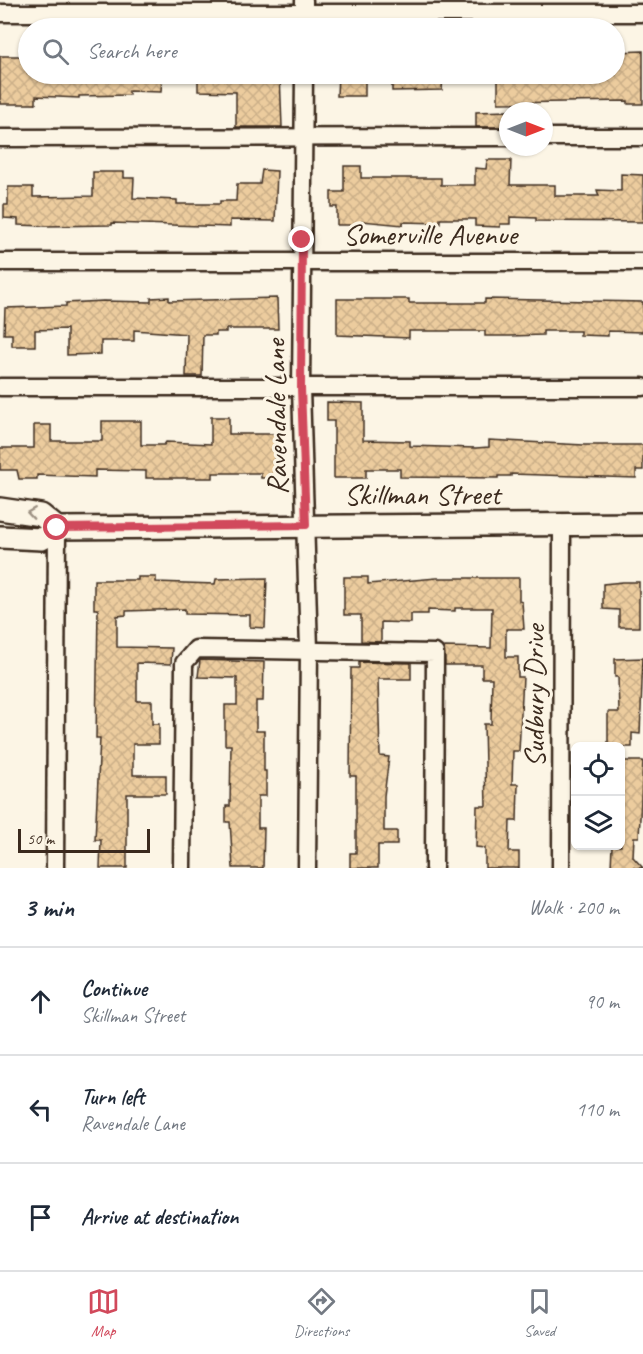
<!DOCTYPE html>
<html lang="en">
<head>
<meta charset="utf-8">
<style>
	:root { --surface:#fff; --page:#f6f6f7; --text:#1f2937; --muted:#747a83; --line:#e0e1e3; --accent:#d1495b }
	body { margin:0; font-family:Caveat,sans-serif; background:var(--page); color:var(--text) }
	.controls { position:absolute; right:18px; bottom:18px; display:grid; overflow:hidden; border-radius:9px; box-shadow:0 2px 4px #0004 }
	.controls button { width:54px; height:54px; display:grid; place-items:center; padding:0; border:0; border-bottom:2px solid var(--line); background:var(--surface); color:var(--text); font:30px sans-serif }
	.compass { position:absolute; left:499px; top:102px; width:54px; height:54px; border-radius:50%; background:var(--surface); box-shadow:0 2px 4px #0004; rotate:90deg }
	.scale { position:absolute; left:18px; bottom:15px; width:132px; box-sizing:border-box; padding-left:6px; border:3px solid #3b2a1e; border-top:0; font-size:16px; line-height:21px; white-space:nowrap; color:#3b2a1e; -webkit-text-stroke:4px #fcf5e5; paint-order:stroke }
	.stop { position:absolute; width:18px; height:18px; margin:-14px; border:4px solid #d1495b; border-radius:50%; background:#fff }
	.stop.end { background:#d1495b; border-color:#fff; box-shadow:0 2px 6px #0008 }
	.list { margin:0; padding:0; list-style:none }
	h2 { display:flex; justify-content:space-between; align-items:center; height:78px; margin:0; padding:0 24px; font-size:26px }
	h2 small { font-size:20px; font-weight:400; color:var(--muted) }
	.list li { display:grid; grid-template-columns:39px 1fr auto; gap:18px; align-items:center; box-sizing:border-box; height:108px; padding:0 24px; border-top:2px solid var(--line) }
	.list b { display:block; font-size:22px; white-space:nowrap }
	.list p { margin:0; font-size:20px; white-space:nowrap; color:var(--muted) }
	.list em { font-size:20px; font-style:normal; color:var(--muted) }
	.icon { flex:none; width:33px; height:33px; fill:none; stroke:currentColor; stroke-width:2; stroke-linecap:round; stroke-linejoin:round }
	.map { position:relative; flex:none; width:643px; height:868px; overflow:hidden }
	.search { position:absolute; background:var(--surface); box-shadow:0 2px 4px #0004; left:18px; right:18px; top:18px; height:66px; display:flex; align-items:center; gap:15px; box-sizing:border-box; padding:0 21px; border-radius:33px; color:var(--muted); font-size:22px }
	.sheet { height:402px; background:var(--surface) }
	nav { display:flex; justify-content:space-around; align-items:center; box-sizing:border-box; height:84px; border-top:2px solid var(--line); background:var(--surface); font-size:16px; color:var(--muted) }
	nav a { display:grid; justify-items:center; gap:3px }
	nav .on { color:var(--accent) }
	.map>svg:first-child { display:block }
</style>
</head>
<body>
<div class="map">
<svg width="643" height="868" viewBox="0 0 643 868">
	<defs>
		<pattern id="building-cross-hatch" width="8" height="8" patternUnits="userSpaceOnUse" patternTransform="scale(1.5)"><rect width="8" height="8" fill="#eccc9e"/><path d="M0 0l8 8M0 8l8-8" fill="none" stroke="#cbaf88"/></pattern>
	</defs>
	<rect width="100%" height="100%" fill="#fcf5e5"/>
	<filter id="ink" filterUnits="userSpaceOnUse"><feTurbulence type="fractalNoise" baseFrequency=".0167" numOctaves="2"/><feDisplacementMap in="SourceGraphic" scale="12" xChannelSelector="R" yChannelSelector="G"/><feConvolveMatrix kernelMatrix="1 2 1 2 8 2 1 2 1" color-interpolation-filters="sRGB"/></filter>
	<g filter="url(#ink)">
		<g fill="url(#building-cross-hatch)" stroke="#3b2a1e" stroke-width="1.5">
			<path d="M643,51V104H628V101L498,103V74H616V52Z"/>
			<path d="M0,56H28V74H162L161,92L129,91V95L79,96V98L36,96V104H0Z"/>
			<path d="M198,74H280L282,127H236V92L198,91Z"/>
			<path d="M338,74H365V96H337Z"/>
			<path d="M392,74H443L442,90L392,91Z"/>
			<path d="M508,111V127H476V112Z"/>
			<path d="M487,160H511L510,185H555V196H599L597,190L621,191V174L643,175V222L536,221V218L510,217V224H500V227L475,226V219H440V223L403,222V225L362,221V225H337V207H331V192H344V166H361V178H441V185H475V168L486,169Z"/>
			<path d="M262,170L277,171L275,221L230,220V227L112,223V225L45,226L18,225V219L4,218V205H8V187H33V197L93,196V172H124V178H134L133,198L177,200V204H220V201H236L237,184H260Z"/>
			<path d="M169,297V301L277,298L278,329H226V332H216V335H203L202,376H186L187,334L134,330V341H101V354L67,355V329L35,330V346H12V334H4L5,308L66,306V303L103,301L151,302V298Z"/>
			<path d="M337,299H409V303H485V299L643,302V332L608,331V336L580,335V331H543V335L510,336H485V331H409V338L337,335Z"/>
			<path d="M327,402L363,403V440L410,441V446L476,448L489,447V440L584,445H643V470H636V478L511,474V476H498V478L400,477V469H366V478H334V421H327Z"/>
			<path d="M211,417H229V434H275L277,478H261V473H213V478H146V471L95,470V477L37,475V479H19L17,470H0V448H34V425H51V441H102V421H141V445H164L166,442L211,444Z"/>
			<path d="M138,577H156V582L215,584L216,579L267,578L265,628L250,627V615L185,614V609L126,611V615L117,616V647L172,648L171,664L137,663V701H152V724H159V744H133V775H166V794H127V868H100L101,840H95L100,738H96L98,609H94V580H138Z"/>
			<path d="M344,577H368V584L437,578H519V601L522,602L524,629H506V657H518V677H523L519,751H513L512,784H518L517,821H510L509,852H519V868H485V848L476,847L477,806H486L484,724H491L492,678H482V665H445L444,647L491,648L492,608H455V611L428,610V614H411V623L381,622V642L361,641V615H344Z"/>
			<path d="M623,582H639V627H619V610L603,609V584Z"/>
			<path d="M643,658L640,734L632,733V747H608V712H619L618,677H615V659Z"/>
			<path d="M200,660L264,662L263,701H256V731H264V771H266V796H258V828H264L263,868H233L230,822H226V806H230L231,745H225V705H237V678L198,677Z"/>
			<path d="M359,662L411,663V679H378L380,756L389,757L384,796V831H397V845H378V868H350V853H356V776H350L351,668H359Z"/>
			<path d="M621,761H643L639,837H634L633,857L643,868H611L612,846H621Z"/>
		</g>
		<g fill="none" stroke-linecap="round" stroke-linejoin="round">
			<g stroke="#3b2a1e" stroke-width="21">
				<g id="minor">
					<path d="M0,13H643"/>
					<path d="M304,28V0"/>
					<path d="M304,74L301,388L309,649L307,868"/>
					<path d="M544,137H643"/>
					<path d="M0,138L508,137"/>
					<path d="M0,262H643"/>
					<path d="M0,387H643"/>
					<path d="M55,868L57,528"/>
					<path d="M182,868L184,663L196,649L435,653L434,868"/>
					<path d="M561,868L562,524"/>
				</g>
			</g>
			<g stroke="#3b2a1e" stroke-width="26">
				<g id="major">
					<path d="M0,509L41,515L57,528"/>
					<path d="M0,537L42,539L57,528L643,524"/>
				</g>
			</g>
			<use href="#minor" stroke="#fcf5e5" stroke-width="16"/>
			<use href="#major" stroke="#fcf5e5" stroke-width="21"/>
		</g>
		<defs><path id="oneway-chevron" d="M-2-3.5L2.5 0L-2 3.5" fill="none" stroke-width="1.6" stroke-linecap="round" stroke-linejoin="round" transform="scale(1.5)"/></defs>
		<use stroke="#9c9082" href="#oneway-chevron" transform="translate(31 513) rotate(-172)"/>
	</g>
	<g fill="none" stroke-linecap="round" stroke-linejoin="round" filter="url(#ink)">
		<path stroke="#d1495b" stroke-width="8" d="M57,528L306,525L301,388L302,240"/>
	</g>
	<g text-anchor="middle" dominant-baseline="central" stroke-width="6" stroke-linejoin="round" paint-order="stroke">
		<g font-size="30" fill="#3b2a1e" stroke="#fcf5e5">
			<text x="430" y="234">Somerville Avenue</text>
			<text transform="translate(276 417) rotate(-91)">Ravendale Lane</text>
			<text x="422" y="494">Skillman Street</text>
			<text transform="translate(534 696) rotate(-90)">Sudbury Drive</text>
		</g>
	</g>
</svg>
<div class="controls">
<button><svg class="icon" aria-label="locate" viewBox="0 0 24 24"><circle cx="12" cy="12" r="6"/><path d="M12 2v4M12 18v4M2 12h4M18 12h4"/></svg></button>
<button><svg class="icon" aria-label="layers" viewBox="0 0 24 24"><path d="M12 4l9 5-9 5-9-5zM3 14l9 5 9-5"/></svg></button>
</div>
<svg class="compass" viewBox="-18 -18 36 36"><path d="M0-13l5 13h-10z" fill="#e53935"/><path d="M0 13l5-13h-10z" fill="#747a83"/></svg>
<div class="scale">50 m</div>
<div class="stop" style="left:57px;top:528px"></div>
<div class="stop end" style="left:302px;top:240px"></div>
<div class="search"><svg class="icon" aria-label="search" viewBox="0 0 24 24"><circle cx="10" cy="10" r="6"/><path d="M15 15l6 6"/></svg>Search here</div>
</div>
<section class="sheet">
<h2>3 min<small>Walk · 200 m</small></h2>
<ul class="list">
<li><svg class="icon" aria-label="ahead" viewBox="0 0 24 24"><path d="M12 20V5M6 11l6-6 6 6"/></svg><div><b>Continue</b><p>Skillman Street</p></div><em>90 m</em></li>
<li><svg class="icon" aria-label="left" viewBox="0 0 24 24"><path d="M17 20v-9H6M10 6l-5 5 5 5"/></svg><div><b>Turn left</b><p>Ravendale Lane</p></div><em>110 m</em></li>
<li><svg class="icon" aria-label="arrive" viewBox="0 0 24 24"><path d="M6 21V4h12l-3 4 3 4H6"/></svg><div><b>Arrive at destination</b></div></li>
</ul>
</section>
<nav>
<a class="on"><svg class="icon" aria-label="map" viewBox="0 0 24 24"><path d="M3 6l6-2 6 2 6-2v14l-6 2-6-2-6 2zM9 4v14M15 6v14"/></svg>Map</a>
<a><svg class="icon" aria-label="directions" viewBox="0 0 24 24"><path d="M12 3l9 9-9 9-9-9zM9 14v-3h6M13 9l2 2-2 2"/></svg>Directions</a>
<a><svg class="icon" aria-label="saved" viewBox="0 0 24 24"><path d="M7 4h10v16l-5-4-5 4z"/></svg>Saved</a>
</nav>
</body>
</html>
